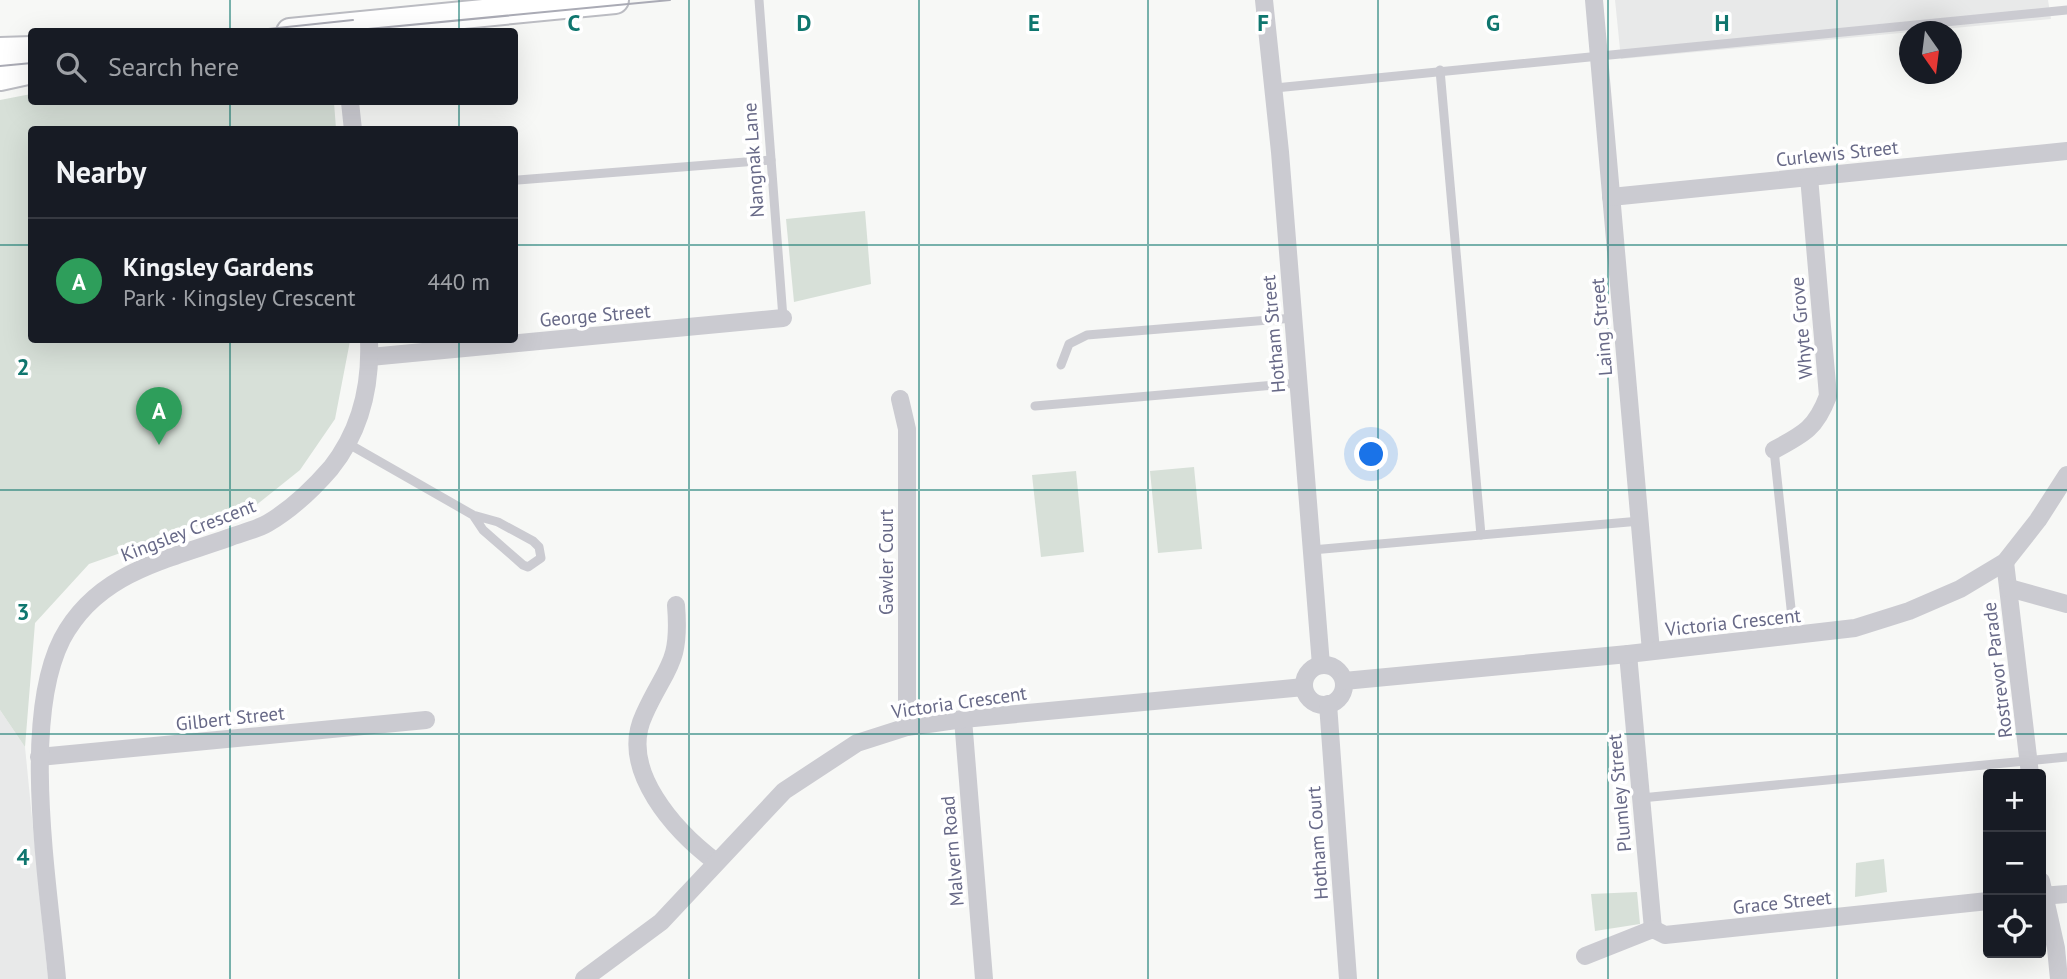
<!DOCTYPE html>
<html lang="en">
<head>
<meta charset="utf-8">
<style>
	:root { --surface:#171b24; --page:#20242c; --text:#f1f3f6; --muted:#9ea1a6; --line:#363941; --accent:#e5b129 }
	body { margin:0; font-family:"PT Sans",sans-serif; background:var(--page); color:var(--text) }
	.controls { position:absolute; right:21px; bottom:21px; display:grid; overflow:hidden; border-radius:7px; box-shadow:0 7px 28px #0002 }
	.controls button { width:63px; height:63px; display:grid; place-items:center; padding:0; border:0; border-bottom:2px solid var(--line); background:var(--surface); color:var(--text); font:35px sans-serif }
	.compass { position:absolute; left:1899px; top:21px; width:63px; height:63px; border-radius:50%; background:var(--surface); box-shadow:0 7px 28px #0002; rotate:166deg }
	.you { position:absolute; left:1372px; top:455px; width:24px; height:24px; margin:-18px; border:5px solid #fff; border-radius:50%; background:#1a73e8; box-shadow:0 0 0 10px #1a73e833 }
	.badge { display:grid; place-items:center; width:46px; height:46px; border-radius:50%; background:var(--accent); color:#fff; font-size:23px; font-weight:700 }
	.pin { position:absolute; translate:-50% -58px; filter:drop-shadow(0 2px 4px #0008) }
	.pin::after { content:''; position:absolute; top:37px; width:24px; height:21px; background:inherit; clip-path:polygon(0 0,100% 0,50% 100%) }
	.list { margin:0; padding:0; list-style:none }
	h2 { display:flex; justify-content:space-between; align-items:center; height:91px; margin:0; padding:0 28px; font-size:30px }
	h2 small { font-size:23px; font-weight:400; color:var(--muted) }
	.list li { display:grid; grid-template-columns:46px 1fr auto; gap:21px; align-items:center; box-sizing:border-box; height:126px; padding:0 28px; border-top:2px solid var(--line) }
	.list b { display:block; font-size:26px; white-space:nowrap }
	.list p { margin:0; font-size:23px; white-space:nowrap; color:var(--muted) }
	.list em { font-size:23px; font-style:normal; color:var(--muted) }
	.icon { flex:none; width:38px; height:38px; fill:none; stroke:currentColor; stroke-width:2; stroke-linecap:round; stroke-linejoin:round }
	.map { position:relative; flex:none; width:2067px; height:979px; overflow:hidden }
	.search { position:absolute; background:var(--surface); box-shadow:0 7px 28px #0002; left:28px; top:28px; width:490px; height:77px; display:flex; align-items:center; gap:18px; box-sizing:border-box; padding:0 24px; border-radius:7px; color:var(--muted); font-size:26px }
	.panel { position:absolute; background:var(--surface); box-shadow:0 7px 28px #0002; left:28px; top:126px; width:490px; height:217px; border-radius:7px }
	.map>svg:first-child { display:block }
</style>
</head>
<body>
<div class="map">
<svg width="2067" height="979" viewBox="0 0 2067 979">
	<rect width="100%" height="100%" fill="#f7f8f6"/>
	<g fill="#e8e9e9">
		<path d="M1615,0H2048L2051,19L1621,59Z"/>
		<path d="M0,710L25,747L48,979H0Z"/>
	</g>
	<g fill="#d7e0d8">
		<path d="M31,94L32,102H334L336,129L32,130V340L350,341L335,419L300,470L255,506L89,564L35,623L25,747L0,710V100Z"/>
		<path d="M865,211L871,284L794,302L786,219Z"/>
		<path d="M1194,467L1202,549L1158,553L1150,471Z"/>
		<path d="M1076,471L1084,552L1041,557L1032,475Z"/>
		<path d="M1884,859L1887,892L1855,897L1856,863Z"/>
		<path d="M1637,892L1640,924L1595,931L1591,894Z"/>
	</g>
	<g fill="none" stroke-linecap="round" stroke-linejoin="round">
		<g stroke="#bbbcc2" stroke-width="30">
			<g id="primary">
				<path d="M290,32L615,0"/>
				<path d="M0,51L32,50"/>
				<path d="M0,77L32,70"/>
			</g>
		</g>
		<g stroke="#cbcbd1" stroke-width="9">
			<path d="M759,0L783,318"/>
			<path d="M1440,70L1481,535"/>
			<path d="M1275,88L2067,10"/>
			<path d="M518,180L771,160"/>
			<path d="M1061,365L1069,344L1087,335L1293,318"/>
			<path d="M1035,406L1298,383"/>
			<path d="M347,443L473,515L498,522L533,541L539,547L541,558L528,567L523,565L483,530L473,515"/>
			<path d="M1774,450L1794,636"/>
			<path d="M1312,550L1640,521"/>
			<path d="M1641,798L2067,757"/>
		</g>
		<g stroke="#cbcbd1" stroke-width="18">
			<path d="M1264,0L1280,152L1321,665"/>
			<path d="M1594,0L1651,651"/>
			<path d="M350,102L353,130"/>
			<path d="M1611,197L2067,151"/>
			<path d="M370,357L783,318"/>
			<path d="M900,399L907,429V727"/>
			<path d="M1774,450C1804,434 1816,428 1828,396L1809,177"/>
			<path d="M2005,562L2030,774"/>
			<path d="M2009,588L2067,604"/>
			<path d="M676,605C681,665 666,666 644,715C618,770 676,832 716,862"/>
			<path d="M1628,654L1653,929"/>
			<circle cx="1324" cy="685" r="20"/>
			<path d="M1344,681L1628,654L1855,628L1909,611L1960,589L2005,562L2038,520L2067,475"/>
			<path d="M1328,704L1348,979"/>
			<path d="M963,719L984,979"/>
			<path d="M39,757L426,720"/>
			<path d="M2041,881L2056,948L2059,979"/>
			<path d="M2041,896L2067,894"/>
			<path d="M1585,956L1653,929L1665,935L1988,901"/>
			<path d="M57,979C49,886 20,722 62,639C97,573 163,561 228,538C241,533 256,530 268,523C292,509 312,490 331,468C361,430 371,387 369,340"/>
			<path d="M584,979L661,922L784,791L857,743L907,727L963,719L1304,687"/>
		</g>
		<use href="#primary" stroke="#fff" stroke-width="26"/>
		<g stroke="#aaabb5" stroke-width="2">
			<path d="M241,32L353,20"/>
			<path d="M337,32L670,0"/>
			<path d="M0,66L32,63"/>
		</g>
	</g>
	<path fill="none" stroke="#0f766e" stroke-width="2" stroke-opacity="0.55" d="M230,0V32M459,0V32M689,0V979M919,0V979M1148,0V979M1378,0V979M1608,0V979M1837,0V979M230,102V130M459,102V130M0,245H32M514,245H2067M230,340V979M459,340V979M0,490H2067M0,734H2067"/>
	<g text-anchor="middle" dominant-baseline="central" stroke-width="7" stroke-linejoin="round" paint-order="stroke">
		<g font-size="19" fill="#676987" stroke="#fff">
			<text transform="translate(1837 153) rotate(-6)">Curlewis Street</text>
			<text transform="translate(753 160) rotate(-94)">Nangnak Lane</text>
			<text transform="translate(595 315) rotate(-5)">George Street</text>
			<text transform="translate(1601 327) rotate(-95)">Laing Street</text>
			<text transform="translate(1801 328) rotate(-95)">Whyte Grove</text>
			<text transform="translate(1273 334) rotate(-95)">Hotham Street</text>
			<text transform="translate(188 530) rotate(-21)">Kingsley Crescent</text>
			<text transform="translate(886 562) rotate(-90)">Gawler Court</text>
			<text transform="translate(1733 622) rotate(-6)">Victoria Crescent</text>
			<text transform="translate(1997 670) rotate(-97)">Rostrevor Parade</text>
			<text transform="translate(959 702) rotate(-8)">Victoria Crescent</text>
			<text transform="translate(230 718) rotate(-6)">Gilbert Street</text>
			<text transform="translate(1619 793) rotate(-95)">Plumley Street</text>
			<text transform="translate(1317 843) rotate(-94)">Hotham Court</text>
			<text transform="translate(952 851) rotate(-95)">Malvern Road</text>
			<text transform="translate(1782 902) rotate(-6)">Grace Street</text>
		</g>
	</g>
	<g font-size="23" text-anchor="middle" font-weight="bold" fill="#0f766e" stroke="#fff" stroke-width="7" stroke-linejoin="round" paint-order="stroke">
		<text x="574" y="31">C</text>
		<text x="804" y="31">D</text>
		<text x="1034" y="31">E</text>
		<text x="1263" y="31">F</text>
		<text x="1493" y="31">G</text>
		<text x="1722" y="31">H</text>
		<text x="23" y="375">2</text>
		<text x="23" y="620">3</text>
		<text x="23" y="865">4</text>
	</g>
</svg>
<div class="controls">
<button>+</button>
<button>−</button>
<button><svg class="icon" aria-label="locate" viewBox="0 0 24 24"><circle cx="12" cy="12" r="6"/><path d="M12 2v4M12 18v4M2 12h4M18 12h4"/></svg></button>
</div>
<svg class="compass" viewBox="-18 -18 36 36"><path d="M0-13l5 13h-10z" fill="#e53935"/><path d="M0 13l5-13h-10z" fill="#9ea1a6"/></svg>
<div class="you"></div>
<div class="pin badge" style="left:159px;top:445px;background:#2e9e5b">A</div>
<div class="search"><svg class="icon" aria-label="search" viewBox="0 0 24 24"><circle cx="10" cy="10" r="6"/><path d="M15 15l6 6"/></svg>Search here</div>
<section class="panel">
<h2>Nearby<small></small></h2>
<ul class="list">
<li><span class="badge" style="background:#2e9e5b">A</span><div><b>Kingsley Gardens</b><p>Park · Kingsley Crescent</p></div><em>440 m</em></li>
</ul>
</section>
</div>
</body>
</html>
